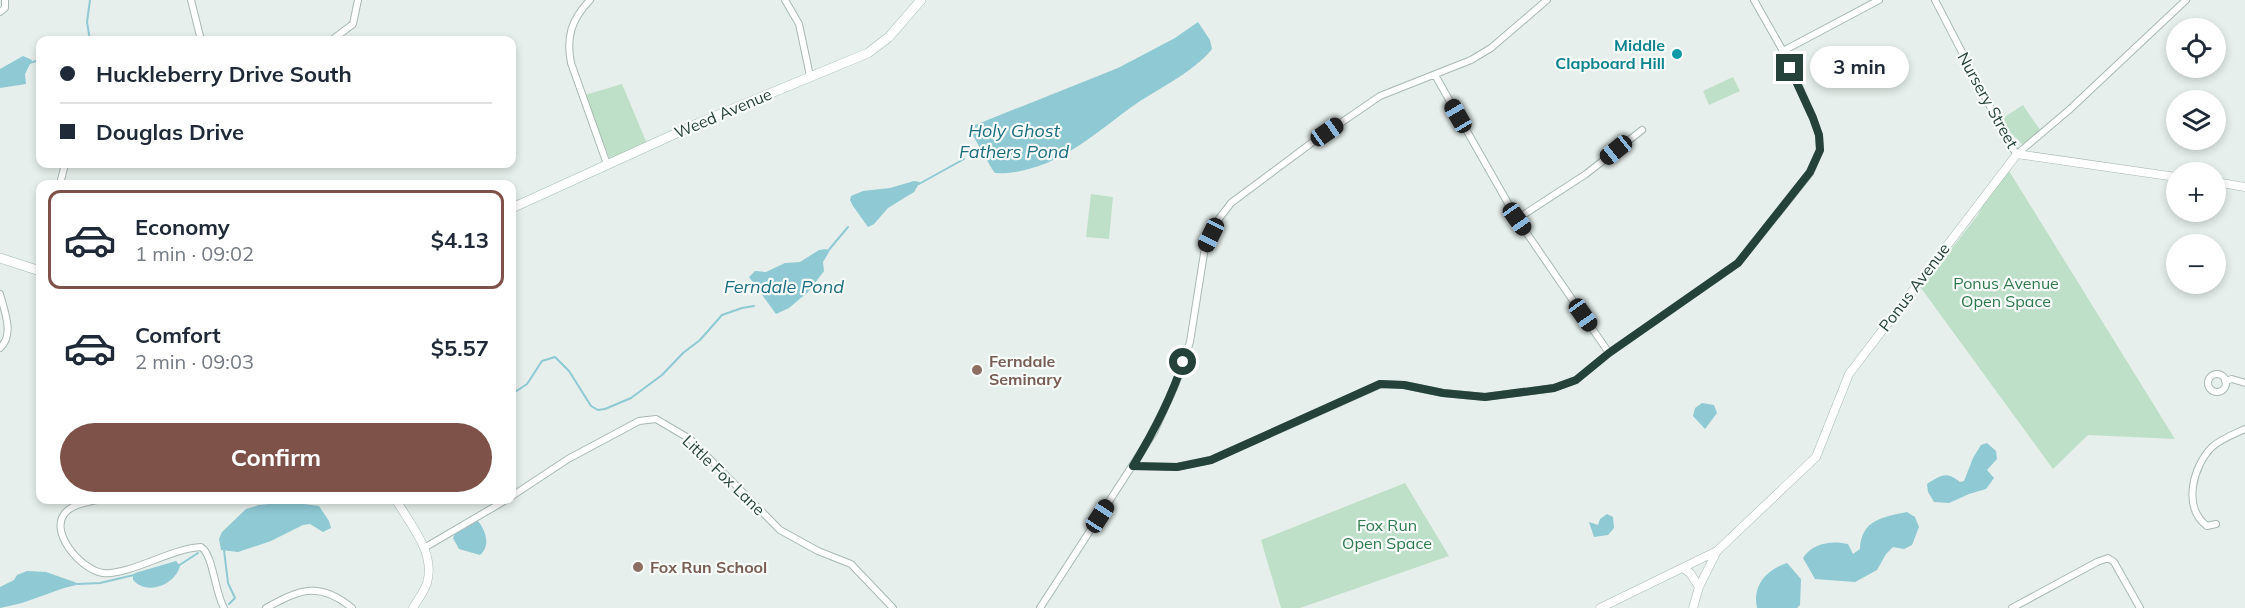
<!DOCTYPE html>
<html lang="en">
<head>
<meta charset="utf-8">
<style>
  :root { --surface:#fff; --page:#f6f6f7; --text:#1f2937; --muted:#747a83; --line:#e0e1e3; --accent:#7f5249 }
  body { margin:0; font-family:Mulish,sans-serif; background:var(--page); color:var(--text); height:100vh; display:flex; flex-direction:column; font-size:22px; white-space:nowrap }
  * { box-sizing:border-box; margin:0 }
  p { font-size:20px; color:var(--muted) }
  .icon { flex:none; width:33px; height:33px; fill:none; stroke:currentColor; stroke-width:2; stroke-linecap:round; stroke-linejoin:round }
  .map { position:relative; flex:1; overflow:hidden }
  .sheet { position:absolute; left:36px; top:180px; width:480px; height:324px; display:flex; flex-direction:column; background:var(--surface); border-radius:12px; box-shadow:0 3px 9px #0003 }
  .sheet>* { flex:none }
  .banner { position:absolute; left:36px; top:36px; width:480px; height:132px; border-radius:12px; box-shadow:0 3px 9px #0003; display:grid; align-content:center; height:132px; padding:0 24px; background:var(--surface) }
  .buttons { position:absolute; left:2166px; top:18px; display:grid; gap:12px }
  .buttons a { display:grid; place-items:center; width:60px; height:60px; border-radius:50%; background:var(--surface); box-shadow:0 3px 9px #0003; font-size:30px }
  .end { position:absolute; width:27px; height:27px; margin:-14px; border:8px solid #24423a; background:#fff; box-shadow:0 0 0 3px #fff }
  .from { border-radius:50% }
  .bubble { position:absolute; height:42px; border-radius:21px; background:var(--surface); box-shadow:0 3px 9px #0003; font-size:20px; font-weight:700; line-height:42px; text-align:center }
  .car { position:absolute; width:18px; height:36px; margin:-18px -9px; border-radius:8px; box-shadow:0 0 4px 2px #0007; background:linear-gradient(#222 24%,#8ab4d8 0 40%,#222 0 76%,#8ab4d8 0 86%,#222 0) }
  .banner b { display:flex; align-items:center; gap:21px; height:57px; font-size:22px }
  .banner b+b { border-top:2px solid var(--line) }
  .banner i { width:15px; height:15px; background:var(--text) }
  ul { padding:10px 0 0; list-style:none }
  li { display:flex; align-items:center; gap:18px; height:99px; margin:0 12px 9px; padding:0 12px; border:3px solid transparent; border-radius:12px }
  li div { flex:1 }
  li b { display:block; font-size:22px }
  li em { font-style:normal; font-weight:700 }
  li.selected { border-color:var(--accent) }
  li>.icon { width:54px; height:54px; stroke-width:1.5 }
  .primary-button { display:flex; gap:12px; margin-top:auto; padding:12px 24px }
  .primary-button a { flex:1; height:69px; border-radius:36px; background:var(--accent); color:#fff; font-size:24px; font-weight:700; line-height:69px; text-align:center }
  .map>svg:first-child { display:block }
  .green { fill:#bfe0c8 }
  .water { fill:#8ec9d4 }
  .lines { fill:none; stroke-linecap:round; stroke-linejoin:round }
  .stream { stroke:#8ec9d4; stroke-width:2 }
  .minor-casing { stroke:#a8b8b2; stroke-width:8 }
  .tertiary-casing { stroke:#a8b8b2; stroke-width:9 }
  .secondary-casing { stroke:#a4bbb3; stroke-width:10 }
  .minor { stroke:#fff; stroke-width:6 }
  .tertiary { stroke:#fff; stroke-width:8 }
  .secondary { stroke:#fff; stroke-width:9 }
  .route { stroke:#24423a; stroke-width:8 }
  .culture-dot { fill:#0f9aa8; stroke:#f7fbf9; stroke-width:2 }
  .education-dot { fill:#8d6e63; stroke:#f7fbf9; stroke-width:2 }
  .labels { text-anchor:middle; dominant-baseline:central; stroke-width:4.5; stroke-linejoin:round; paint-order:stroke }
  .culture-label { font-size:16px; font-weight:bold; fill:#0d838f; stroke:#f7fbf9; text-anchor:end }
  .street-label { font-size:16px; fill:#24423a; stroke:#f7fbf9 }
  .park-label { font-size:16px; fill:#2d7a4b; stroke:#f7fbf9 }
  .education-label { font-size:16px; font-weight:bold; fill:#785e54; stroke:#f7fbf9; text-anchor:start }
  .water-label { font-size:18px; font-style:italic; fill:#1c6f80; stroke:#f7fbf9 }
</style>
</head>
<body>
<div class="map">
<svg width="2245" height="608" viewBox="0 0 2245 608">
  <rect width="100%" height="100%" fill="#e6efeb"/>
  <path class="green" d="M1733,77L1740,91L1709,105L1703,91Z
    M622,84L648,146L611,162L585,95Z
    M2023,105L2040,130L2023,145L2010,132L2003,118Z
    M2006,166L2175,439L2088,435L2053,469L1921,288L1977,216Z
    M1091,194L1113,197L1109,239L1086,237Z
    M1405,483L1449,556L1300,608H1281L1261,540Z"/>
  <path class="water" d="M1198,22L1210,40L1212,49C1193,73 1155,90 1130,108C1104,127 1079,149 1049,162C1035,168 1011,175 995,173L992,169L971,132L975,125L1118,68L1175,38Z
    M23,56L32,60L25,74L26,84L0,88V69Z
    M914,181L920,182L914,192L888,208L874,224L868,227L853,206L850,200L851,196L863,191L890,188Z
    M826,249L829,252L823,262L824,271L808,292L789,308L776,314L749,277L755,271L766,272L785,263L800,262L819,250Z
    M1702,403L1714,405L1717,413L1705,429L1693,416L1695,408Z
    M1987,443L1996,451L1997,459L1987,470L1994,478L1986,489L1969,494L1949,503L1934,502L1928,492L1927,484C1941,475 1946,471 1960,482L1964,481L1973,458L1981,445Z
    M289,502L319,506L329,521L331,528L323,532L310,524L303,525L271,541L238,552L221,550L219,539L222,532L246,509L259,505Z
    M1907,512L1915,517L1919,527L1912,545L1904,549L1893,547L1886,554L1877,570L1855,582L1815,579L1803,558C1812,543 1832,540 1848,544L1853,554L1860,549C1861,520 1883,517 1907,512Z
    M1607,514L1613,517L1614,528L1608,535L1594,537L1589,522L1598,525L1600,519Z
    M477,520C486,530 491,546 480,555L459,549L453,538L455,534Z
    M176,561L180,566C175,585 147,596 133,580V576L135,573Z
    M1787,563L1801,579L1800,605L1797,608H1757C1752,586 1766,570 1787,563Z
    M27,571L46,572L80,584L64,588L22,603L0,608V587L14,580L17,575Z"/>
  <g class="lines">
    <path class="stream" d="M90,0L87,22L90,40
      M29,63L40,60
      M919,184L964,159
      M827,252L848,227
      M512,394L527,384L542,361L555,357L569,371L591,406L598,410L605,409L631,398L662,375L683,353L700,340L722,315L742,308L754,306
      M225,549L224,550L228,583L235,598L229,604
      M178,566L198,553
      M78,584L100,583L134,575"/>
    <defs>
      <path id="minor" d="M191,0L201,40
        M590,0C571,20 566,37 571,63L607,164
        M785,0L799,24L810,76
        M1935,0L2010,145L2017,154L2069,110L2186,0
        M0,12L5,8V0
        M332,40L353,24L358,0
        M1783,51L1879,0
        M1435,75L1517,219L1609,353
        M60,184L65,164
        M1517,219L1586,174L1642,130
        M0,294C4,310 15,335 0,348
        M2208 383a9 9 0 1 1 18 0a9 9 0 1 1-18 0Z
        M2225,381L2232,379L2245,383
        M1133,466L1177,467L1211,460L1381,384L1404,385L1443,393L1485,397L1554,388L1576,380L1609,353L1738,263L1810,173L1820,150L1819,135L1813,118L1783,51L1754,0
        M512,496L568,459L639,421L656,419L690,439L780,530L818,551L851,564L893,608
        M97,500C88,502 74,504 67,511C46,530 81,570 103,573C128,576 172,548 201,547C213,554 215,593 224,608
        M2216,524L2207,526C2182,507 2193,466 2212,447C2221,439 2234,434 2245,429
        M424,548L506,500
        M266,608C300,589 320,581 352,608
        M1040,608L1154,432L1176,383L1190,342L1205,247L1218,220L1231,203L1310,144L1380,96L1471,60L1491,48L1547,0
        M2012,608L2097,562L2108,558L2114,562L2140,608"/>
      <path id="tertiary" d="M2216,182L2245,187
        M396,500C410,524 436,553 427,583C424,592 418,599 413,608
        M1683,568L1690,573L1699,587
        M1600,608L1717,551
        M1693,608L1699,587L1717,551L1816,457L1849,374L2017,154L2176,177"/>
      <path id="secondary" d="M512,208L699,123L868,53L889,37L921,0
        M0,258L40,271"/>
    </defs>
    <use href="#minor" class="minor-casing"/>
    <use href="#tertiary" class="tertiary-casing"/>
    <use href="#secondary" class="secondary-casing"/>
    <use href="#minor" class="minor"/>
    <use href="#tertiary" class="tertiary"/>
    <use href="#secondary" class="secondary"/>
  </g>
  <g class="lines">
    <path class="route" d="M1183,362C1171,399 1153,433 1133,466L1177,467L1211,460L1380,384L1404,385L1443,393L1485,397L1554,388L1576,380L1609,353L1738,263L1810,172L1820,150L1819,135L1813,118L1790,68"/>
  </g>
  <circle class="culture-dot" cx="1677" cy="54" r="6"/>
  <g class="education-dot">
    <circle cx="977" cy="370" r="6"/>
    <circle cx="638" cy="567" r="6"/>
  </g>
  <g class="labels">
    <g class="culture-label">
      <text x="1665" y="45">Middle<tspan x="1665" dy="18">Clapboard Hill</tspan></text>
    </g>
    <g class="street-label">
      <text transform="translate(1988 100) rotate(61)">Nursery Street</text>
      <text transform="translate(723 113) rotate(-23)">Weed Avenue</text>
      <text transform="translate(1914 287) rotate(-53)">Ponus Avenue</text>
      <text transform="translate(724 475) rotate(44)">Little Fox Lane</text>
    </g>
    <g class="park-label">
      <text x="2006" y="283">Ponus Avenue<tspan x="2006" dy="18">Open Space</tspan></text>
      <text x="1387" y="525">Fox Run<tspan x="1387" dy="18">Open Space</tspan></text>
    </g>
    <g class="education-label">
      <text x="989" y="361">Ferndale<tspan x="989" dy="18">Seminary</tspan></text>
      <text x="650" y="567">Fox Run School</text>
    </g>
    <g class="water-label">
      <text x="1014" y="130">Holy Ghost<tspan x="1014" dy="21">Fathers Pond</tspan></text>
      <text x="784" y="286">Ferndale Pond</text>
    </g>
  </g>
</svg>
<div class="buttons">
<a><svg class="icon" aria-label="locate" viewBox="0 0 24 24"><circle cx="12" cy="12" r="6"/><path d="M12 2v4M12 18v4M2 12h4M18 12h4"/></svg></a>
<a><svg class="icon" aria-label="layers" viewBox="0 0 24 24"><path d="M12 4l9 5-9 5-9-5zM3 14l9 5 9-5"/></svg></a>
<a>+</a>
<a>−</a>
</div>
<i class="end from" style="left:1183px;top:362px"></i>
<i class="end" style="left:1790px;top:68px"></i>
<div class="bubble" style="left:1810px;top:46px;width:99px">3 min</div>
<i class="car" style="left:1458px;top:116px;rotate:330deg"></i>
<i class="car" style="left:1327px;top:132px;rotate:55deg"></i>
<i class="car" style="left:1616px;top:150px;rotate:231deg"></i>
<i class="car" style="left:1517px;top:219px;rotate:145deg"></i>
<i class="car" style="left:1211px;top:235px;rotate:206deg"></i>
<i class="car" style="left:1583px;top:315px;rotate:145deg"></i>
<i class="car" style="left:1100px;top:516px;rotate:33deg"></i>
<div class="banner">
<b><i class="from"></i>Huckleberry Drive South</b>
<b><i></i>Douglas Drive</b>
</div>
<section class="sheet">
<ul>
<li class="selected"><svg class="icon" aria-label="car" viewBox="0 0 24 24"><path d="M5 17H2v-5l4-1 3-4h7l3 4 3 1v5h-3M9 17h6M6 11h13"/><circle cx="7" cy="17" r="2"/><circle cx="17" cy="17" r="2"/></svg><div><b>Economy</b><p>1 min · 09:02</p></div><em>$4.13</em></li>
<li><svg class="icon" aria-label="car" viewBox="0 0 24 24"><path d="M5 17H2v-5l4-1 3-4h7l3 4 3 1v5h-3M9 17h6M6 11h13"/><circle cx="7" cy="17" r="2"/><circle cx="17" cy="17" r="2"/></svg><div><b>Comfort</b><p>2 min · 09:03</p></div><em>$5.57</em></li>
</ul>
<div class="primary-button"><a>Confirm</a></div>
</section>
</div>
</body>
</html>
